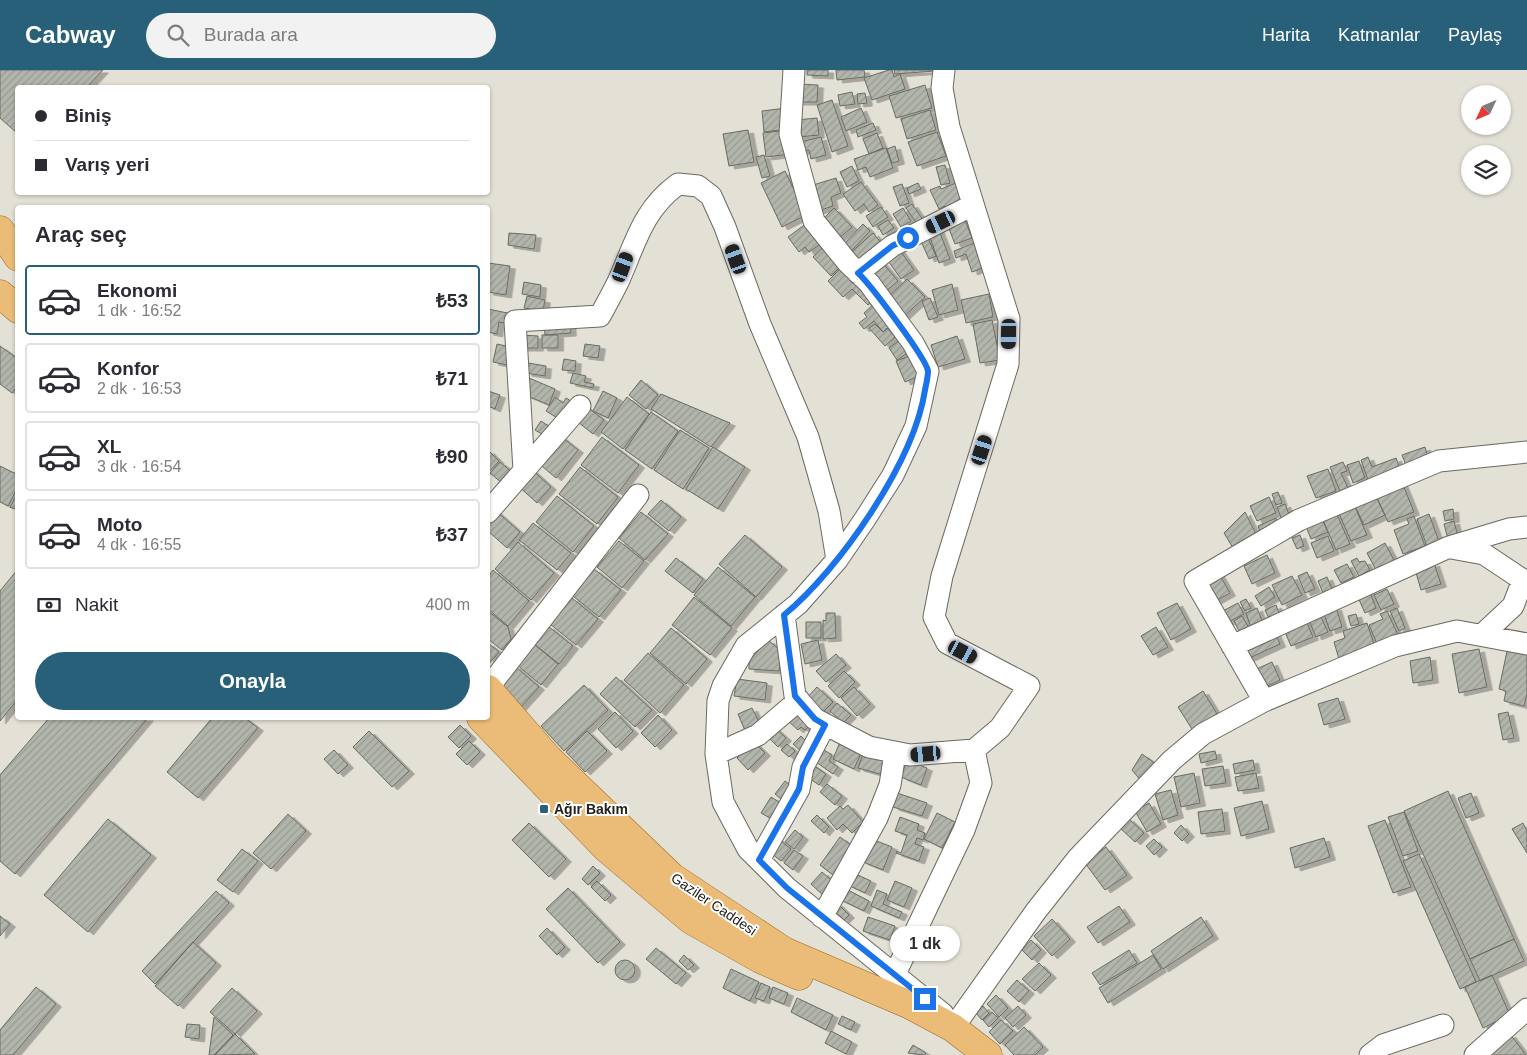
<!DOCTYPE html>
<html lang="tr">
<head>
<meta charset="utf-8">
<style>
  :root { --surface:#fff; --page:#f2f2f3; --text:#2b2b33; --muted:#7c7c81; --line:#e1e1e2; --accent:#28607a }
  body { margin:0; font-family:Arial,sans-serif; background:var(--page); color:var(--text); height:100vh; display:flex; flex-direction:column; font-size:19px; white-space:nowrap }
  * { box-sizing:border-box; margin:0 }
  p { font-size:16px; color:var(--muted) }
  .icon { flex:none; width:28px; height:28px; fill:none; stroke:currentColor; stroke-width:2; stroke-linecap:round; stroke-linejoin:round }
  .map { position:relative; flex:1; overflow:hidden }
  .details { position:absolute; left:15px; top:135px; width:475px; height:515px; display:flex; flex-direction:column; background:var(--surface); border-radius:5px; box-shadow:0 1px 4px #0004 }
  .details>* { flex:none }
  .hud { position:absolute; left:15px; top:15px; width:475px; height:110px; border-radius:5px; box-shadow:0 1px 4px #0004; display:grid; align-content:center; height:110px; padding:0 20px; background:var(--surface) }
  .needle { width:32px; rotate:226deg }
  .fabs { position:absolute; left:1461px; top:15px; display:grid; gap:10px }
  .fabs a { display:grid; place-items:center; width:50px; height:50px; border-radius:50%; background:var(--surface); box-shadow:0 1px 4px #0004; font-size:25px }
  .end { position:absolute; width:22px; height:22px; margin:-11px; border:6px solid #1a73e8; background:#fff; box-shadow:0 0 0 2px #fff }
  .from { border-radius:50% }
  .bubble { position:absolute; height:35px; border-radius:18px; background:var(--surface); box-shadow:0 1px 4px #0004; font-size:16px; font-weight:700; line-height:35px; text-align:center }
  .car { position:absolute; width:15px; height:30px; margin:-15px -8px; border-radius:6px; box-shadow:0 0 4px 1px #0007; background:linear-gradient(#222 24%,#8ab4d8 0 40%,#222 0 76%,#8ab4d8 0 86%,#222 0) }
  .hud b { display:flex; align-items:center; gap:18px; height:48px; font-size:19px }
  .hud b+b { border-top:1px solid var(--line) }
  .hud i { width:12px; height:12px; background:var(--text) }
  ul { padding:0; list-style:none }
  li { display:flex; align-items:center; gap:15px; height:70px; margin:0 10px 8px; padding:0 10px; border:2px solid var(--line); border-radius:5px }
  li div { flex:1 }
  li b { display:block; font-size:19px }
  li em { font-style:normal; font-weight:700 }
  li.current { border-color:var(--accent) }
  li>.icon { width:45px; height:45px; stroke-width:1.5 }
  h2 { padding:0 20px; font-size:22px; line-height:60px }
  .pay { display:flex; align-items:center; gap:12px; height:55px; padding:0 20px; font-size:19px }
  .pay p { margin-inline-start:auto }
  .button { display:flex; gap:10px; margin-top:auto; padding:10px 20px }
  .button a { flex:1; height:58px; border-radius:30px; background:var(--accent); color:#fff; font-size:20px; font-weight:700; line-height:58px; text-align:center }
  header { display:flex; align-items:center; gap:30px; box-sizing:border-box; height:70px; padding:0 25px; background:var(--accent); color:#fff }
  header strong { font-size:24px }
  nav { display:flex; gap:28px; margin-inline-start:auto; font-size:18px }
  .search { width:350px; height:45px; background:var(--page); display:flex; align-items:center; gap:12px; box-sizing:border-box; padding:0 18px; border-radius:28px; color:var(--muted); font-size:19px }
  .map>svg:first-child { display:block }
  .building { fill:url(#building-hatch); stroke:#686c62; filter:url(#shadow) }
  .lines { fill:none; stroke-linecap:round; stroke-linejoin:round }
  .minor-casing { stroke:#6b695f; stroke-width:23 }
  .major-casing { stroke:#9c691d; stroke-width:29 }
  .minor { stroke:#fff; stroke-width:21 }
  .major { stroke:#ebbc77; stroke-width:28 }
  .route { stroke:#1a73e8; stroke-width:6 }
  .poi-dot { fill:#28607a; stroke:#fff; stroke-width:2 }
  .labels { text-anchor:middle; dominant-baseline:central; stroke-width:4; stroke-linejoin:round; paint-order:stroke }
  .poi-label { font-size:14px; font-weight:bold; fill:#22211d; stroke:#fff; text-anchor:start }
  .street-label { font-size:14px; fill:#22211d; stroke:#fff }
</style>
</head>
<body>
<header>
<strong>Cabway</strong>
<div class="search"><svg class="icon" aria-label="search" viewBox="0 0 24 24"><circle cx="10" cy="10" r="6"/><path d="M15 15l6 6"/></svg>Burada ara</div>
<nav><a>Harita</a><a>Katmanlar</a><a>Paylaş</a></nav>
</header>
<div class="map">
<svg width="1527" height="985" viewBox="0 0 1527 985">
  <defs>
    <pattern id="building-hatch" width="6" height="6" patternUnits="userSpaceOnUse" patternTransform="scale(1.25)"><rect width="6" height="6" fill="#b1b5ab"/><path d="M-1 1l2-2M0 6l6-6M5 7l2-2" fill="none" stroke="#989b93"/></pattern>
    <filter id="shadow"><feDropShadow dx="5.5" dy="3" stdDeviation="0" flood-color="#0004"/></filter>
  </defs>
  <rect width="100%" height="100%" fill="#e3e0d5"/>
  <path class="building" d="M0,0H103L86,18H18V64L0,48Z
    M807,0H828V6L807,5Z
    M836,0H864L865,7L837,10Z
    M889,0H892L894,7L900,4L905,19L872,30L864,8Z
    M894,0H935V1L895,4Z
    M798,14L818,15L817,32H798Z
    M925,15L932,38L896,48L889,26Z
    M852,22L855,34L840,36L838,25Z
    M865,23L867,33L858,34L857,24Z
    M832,30L848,76L832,82L817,35Z
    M786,38L788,59L764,62L762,41Z
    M861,38L867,52L846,61L841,47Z
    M930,40L936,60L907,69L901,49Z
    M817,48L819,65L798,67L796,50Z
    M873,53L876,60L858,67L856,60Z
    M748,60L754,92L729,96L723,64Z
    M787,60L790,84L766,87L763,63Z
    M937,62L946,86L917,96L908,72Z
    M877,63L883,78L869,84L863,69Z
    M821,67L826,85L811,89L809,80L799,82L796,73Z
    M895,76L899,91L892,93L887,79Z
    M886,78L893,98L870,107L866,97L858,100L854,89Z
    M764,85L770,106L762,108L756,87Z
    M945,95L950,113L941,115L936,97Z
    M852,96L859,111L847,117L840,102Z
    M785,101L806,145L782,157L761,113Z
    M836,108L841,123L831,127L833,136L818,141L810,116Z
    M861,112L878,135L869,142L864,134L855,141L843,124Z
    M918,113L921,119L909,124L907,118Z
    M956,113L966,136L948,144L945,136L939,139L930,120L940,116L941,119Z
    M902,114L909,133L900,136L893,117Z
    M912,134L926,154L920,158L906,138Z
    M881,137L888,147L873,157L866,146Z
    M834,138L852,157L838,169L821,151Z
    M903,138L911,151L901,157L893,144Z
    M963,145L972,168L955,174L946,151Z
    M888,150L894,158L883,165L878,156Z
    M807,153L822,173L809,182L805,177L799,182L788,167Z
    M863,154L870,161L850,182L843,175Z
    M937,155L950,189L939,193L927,159Z
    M509,163L536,165L534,179L508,175Z
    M873,163L884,176L861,197L849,184Z
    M927,166L936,186L929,189L920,169Z
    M974,173L983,198L972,202L966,184L956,188L954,181Z
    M827,174L842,195L831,206L813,187Z
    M899,179L914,200L901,209L886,188Z
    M880,190L898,211L885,222L867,201Z
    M488,193L510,196L506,225L488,222Z
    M845,194L876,228L868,235L852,219L843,227L828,211Z
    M907,209L925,227L902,248L885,230Z
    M524,212L541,215L540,227L522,224Z
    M952,214L958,240L939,245L932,220Z
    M989,224L993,247L966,253L961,230Z
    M527,226L545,230L543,241L524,238Z
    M930,228L938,247L929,250L922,231Z
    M876,232L894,253L883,262L874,251L864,259L859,253L867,247L864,243Z
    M488,239L512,244L510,254L499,252L497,264L488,262Z
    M992,250L1000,290L980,293L973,254Z
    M570,251L571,263L545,265L544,253Z
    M875,254L883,262L887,258L895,267L885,276L869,258Z
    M522,265L538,266V278H522Z
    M542,265H558V278H542Z
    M957,266L965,289L938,297L931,275Z
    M901,269L909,282L897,290L889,278Z
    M497,274L515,278L512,296L493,292Z
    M585,274L600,276L598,288L583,286Z
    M0,276L18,289V315L12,323L0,314Z
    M912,285L921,305L905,312L896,291Z
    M564,289L576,291L575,301L562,300Z
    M528,293L546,296L545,306L526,303Z
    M573,303L586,306L584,312L594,314L593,318L570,313Z
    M529,308L555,319L549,335L523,324Z
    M641,310L658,325L646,339L629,325Z
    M488,321L500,325L495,339L488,336Z
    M603,321L617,328L608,348L593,341Z
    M661,324L730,353L711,377L651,339Z
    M555,327L563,333L566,328L571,331L559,349L546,341Z
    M627,327L649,344L623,379L601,362Z
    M583,334L604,350L593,364L573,348Z
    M651,342L678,361L652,399L625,380Z
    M541,351L553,359L547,367L535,360Z
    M680,360L709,378L683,419L654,400Z
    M558,364L578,380L556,408L536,391Z
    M602,367L639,395L618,423L581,395Z
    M713,377L745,397L718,439L686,419Z
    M1425,377L1428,387L1406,395L1402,385Z
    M488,380L499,391L488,403Z
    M1368,387L1372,397L1396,388L1401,401L1369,413L1361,390Z
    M1359,391L1365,408L1353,413L1347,395Z
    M500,392L513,403L503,414L490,403Z
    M1343,392L1347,401L1341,403L1350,422L1342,426L1330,397Z
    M0,396L18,405V417L8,436L0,432Z
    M580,397L618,427L597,454L559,424Z
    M530,398L551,417L537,433L516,414Z
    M1328,399L1336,421L1316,428L1307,406Z
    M1401,410L1414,442L1388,452L1374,422Z
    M1278,422L1282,433L1276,435L1272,424Z
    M1374,422L1385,445L1364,455L1353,432Z
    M18,423V440L10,437Z
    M557,426L594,456L573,482L536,452Z
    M1269,427L1276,443L1257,451L1250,436Z
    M661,430L681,447L669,461L648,444Z
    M1353,432L1367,465L1351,471L1337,439Z
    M1285,434L1291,450L1283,453L1277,437Z
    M1453,439L1454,449L1445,451L1443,441Z
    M495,440L520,462L507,478L488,461V449Z
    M1335,440L1350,474L1336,480L1321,446Z
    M641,442L668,464L645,490L619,468Z
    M1245,442L1256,464L1233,478L1224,463Z
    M1429,444L1440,474L1428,479L1417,449Z
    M1414,446L1425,476L1403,484L1394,460L1409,454L1407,449Z
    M1321,447L1328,462L1311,469L1305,454Z
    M1276,448L1280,456L1261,464L1258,456Z
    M1454,451L1458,467L1448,469L1444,454Z
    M533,453L571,483L557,500L519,470Z
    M745,465L782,497L756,527L719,494Z
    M1300,465L1304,476L1297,479L1292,468Z
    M1328,466L1334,481L1317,488L1311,473Z
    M619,471L644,491L622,518L597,497Z
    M518,472L554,503L531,530L495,499Z
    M1385,473L1395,492L1377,502L1367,483Z
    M1267,485L1275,503L1252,514L1244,496Z
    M676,488L703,509L693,523L665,501Z
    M1357,488L1359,492L1365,491L1370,500L1359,506L1351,491Z
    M1434,493L1441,514L1421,520L1415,499Z
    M1347,494L1354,507L1341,513L1334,500Z
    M718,497L755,527L731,556L694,525Z
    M18,499V629L0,651V521Z
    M594,499L621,520L599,547L573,526Z
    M493,500L529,531L508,556L488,539V507Z
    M1218,502L1230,523L1212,533L1200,512Z
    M1307,502L1315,519L1305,523L1298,506Z
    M1292,506L1302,525L1282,535L1272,515Z
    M1327,507L1334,524L1325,528L1318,511Z
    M1269,517L1275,527L1261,536L1255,526Z
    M1387,519L1394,534L1381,540L1374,525Z
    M1369,520L1376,538L1365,543L1357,525Z
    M694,527L732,558L710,585L672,555Z
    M572,528L598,549L576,575L550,554Z
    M1246,529L1251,538L1245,541L1240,532Z
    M1177,533L1191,559L1171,570L1157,543Z
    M1238,533L1244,544L1224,554L1219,543Z
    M1276,535L1280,546L1270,551L1265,540Z
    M1336,537L1342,557L1330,561L1323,541Z
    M1257,538L1263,553L1251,558L1246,543Z
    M1397,538L1405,558L1399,561L1390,541Z
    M488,541L508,557L511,569L502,580L488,569Z
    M1387,541L1398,565L1377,574L1369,555L1383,549L1380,544Z
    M826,543H835L836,568L823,569V550L826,551Z
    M1319,543L1328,562L1316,567L1308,548Z
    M1356,544L1359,554L1351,556L1348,546Z
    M1242,546L1249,558L1240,563L1234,551Z
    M1304,546L1313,567L1291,576L1282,555Z
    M806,552H821V568H806Z
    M1367,553L1375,577L1339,589L1334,572L1345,568L1343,561Z
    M548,556L573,576L559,594L534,574Z
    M1156,557L1168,577L1153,585L1141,566Z
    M671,558L707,589L686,614L650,583Z
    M1275,562L1280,574L1245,590L1240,578Z
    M768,570L782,582L779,601L749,599V591Z
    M818,570L822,590L805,594L801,574Z
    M488,573L499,582L488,595Z
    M534,574L558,594L541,615L517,595Z
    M1479,579L1487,617L1459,623L1452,584Z
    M1507,581L1527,585V624L1524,636L1504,631L1506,621L1499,619Z
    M648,583L684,615L660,643L624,610Z
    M836,584L846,595L826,612L816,601Z
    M1430,587L1433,610L1413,613L1410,591Z
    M1272,592L1280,610L1259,620L1250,602Z
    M515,596L539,617L520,638L496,617Z
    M844,601L855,612L839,628L828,616Z
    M616,607L652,640L635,657L600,624Z
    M737,609L767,613L765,630L734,626Z
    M584,615L608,640L564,681L541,656Z
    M817,617L833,632L819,646L804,631Z
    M854,617L870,634L857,646L841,628Z
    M1203,621L1217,644L1192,659L1178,637Z
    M1338,628L1345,649L1324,655L1318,634Z
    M837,633L851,645L843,653L830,641Z
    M797,636L813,652L805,660L801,657L798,660L785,648Z
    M752,638L761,656L746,663L738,644Z
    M615,642L633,661L616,678L598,659Z
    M1508,642L1514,668L1503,670L1498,644Z
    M658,645L672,660L655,677L641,663Z
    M49,648H148L15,804L0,791V705Z
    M212,648H245L258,658L198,728L167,702Z
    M460,655L471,666L459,678L448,667Z
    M774,657L786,668L778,677L766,665Z
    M369,661L409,701L392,717L353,677Z
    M587,661L607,681L585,702L566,682Z
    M811,663L803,683L793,674L801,666L805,670Z
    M469,671L480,682L467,695L456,684Z
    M754,672L765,683L748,700L737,688Z
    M840,672L862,681L854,699L833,689Z
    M787,674L795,681L789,687L781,680Z
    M334,680L348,695L338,704L324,689Z
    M824,680L832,685L829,691L838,697L833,704L816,692Z
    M864,681L888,688L883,705L858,698Z
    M1215,681L1217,689L1201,693L1199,684Z
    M1142,684L1157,695L1142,712L1132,700Z
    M907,690L927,698L921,715L901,707Z
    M1253,690L1255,700L1235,704L1233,694Z
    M810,693L826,704L819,715L803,704Z
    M1223,696L1226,713L1205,716L1202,699Z
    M1194,703L1200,733L1181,737L1174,707Z
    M1256,703L1259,718L1238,721L1235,707Z
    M785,711L797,720L787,734L775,724Z
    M827,714L842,726L835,735L820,722Z
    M1171,720L1178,745L1163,750L1155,724Z
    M1448,721L1514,869L1470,889L1404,741Z
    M897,723L927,733L922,746L893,737Z
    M1471,723L1479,743L1466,748L1458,728Z
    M771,727L787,737L777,752L761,743Z
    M1262,731L1269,759L1241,766L1234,738Z
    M1149,733L1161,754L1147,762L1135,741Z
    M848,735L863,752L852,763L843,754L837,760L827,748L840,736L843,739Z
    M1222,739L1225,761L1201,764L1198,742Z
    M1404,742L1418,781L1403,786L1388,747Z
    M937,743L955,752L942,778L924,769Z
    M288,744L306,761L271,799L253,783Z
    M817,745L829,757L824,763L811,751Z
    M900,747L919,754L917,760L925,763L923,770L917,768L915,774L924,777L919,791L896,783L897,781L901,783L907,765L895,761Z
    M1128,748L1144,763L1135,772L1119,757Z
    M108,749L151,785L88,862L44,825Z
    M1385,750L1411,817L1393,823L1368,756Z
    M529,753L566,789L549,807L512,770Z
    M1523,753L1527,761V783L1512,759Z
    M1181,755L1189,764L1182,771L1174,763Z
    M795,760L803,767L794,779L785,772Z
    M776,767L791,779L781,791L766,779Z
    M840,767L859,781L838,809L820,795Z
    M869,768L892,777L883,800L861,791Z
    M1324,768L1330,787L1295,798L1290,778Z
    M1154,769L1162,777L1154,785L1146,776Z
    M1106,777L1127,805L1105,820L1085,793Z
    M242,779L258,791L233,822L217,810Z
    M794,780L803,786L793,800L784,793Z
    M1419,784L1476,912L1460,919L1403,791Z
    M593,796L600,803L588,815L582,809Z
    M822,802L837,815L826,828L811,814Z
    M851,802L871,811L865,823L846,814Z
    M597,811L611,825L605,831L591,817Z
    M895,811L912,818L904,837L887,830Z
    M842,817L869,831L864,841L837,828Z
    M568,818L620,872L598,893L546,839Z
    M877,820L887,824L883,834L902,842L899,848L871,836Z
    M216,821L229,833L155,914L142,901Z
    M837,833L849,845L844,850L831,838Z
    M1119,836L1130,852L1098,873L1087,857Z
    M0,846L10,854L0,866Z
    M868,847L895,856L890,870L863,861Z
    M1201,847L1213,866L1163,899L1151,881Z
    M1052,849L1070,869L1052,886L1034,866Z
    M547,858L565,877L557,885L539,866Z
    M1514,869L1524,891L1480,911L1470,889Z
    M1031,870L1041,880L1032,890L1022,880Z
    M193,872L216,893L178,936L155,916Z
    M656,878L686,903L676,914L646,889Z
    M1129,880L1137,893L1100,915L1092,903Z
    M684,885L694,895L688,900L679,891Z
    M1153,885L1161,899L1108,933L1099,918Z
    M615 900a10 10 0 1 1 20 0a10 10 0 1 1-20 0Z
    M1039,893L1051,905L1035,921L1022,909Z
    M731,899L759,912L750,931L723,918Z
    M1492,905L1510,945L1483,958L1465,917Z
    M1017,910L1029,921L1019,932L1007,921Z
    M761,913L770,917L764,931L755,928Z
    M36,917L56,934L13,985H0V960Z
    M773,917L788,923L784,934L769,928Z
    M232,918L257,941L235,964L210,942Z
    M996,925L1008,938L999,947L987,934Z
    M797,928L833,945L826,960L791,942Z
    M983,936L989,943L982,950L976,943Z
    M1018,936L1026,945L1013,957L1005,948Z
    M992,942L998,948L989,957L983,950Z
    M842,946L855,952L851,960L838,954Z
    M214,947L233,965L214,985H209Z
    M1001,950L1013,961L1000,974L989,962Z
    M187,954L200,955L199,969L185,967Z
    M1024,957L1043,977L1035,985H1014L1005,975Z
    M831,961L852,972L846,984L825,973Z
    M235,964L255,984L215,985Z
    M1510,964L1526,985H1484Z
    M913,975L926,983L924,985L908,983Z"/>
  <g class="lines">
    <defs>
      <path id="minor" d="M794,0L790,64L814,151L848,193L869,213L913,273L928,301L916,356L893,405L865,449L837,490L798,534L746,576L723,616L718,631L716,684L723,732L748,779L787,818L943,944
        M858,203L892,176L973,135
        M524,400L515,251L600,246C606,235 612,224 618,212C635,175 642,140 678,114L698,116L711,126L725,157L760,254L808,367L829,441L837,490
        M488,442L580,336
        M1451,478L1484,484L1523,510L1513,536L1482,565
        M784,545L795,626L815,649L869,677L910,685L974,680L1000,658L1029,616L947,573L934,547L942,506L1008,294L1009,249L949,57L942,18L944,0
        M1232,576L1449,477L1509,459L1527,457
        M488,618L638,425
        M1264,631L1195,511L1299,450L1439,391L1527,382
        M716,684L758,665L799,630
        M759,790L799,719L803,697L825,655
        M822,847L877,748L890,715L895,683
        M895,904L964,760L981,713L974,680
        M953,958L1036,841L1078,788L1172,690L1203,664L1264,631L1395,576L1457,561L1527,574
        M1370,985L1383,975L1443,955
        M1475,985L1527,939"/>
      <path id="major" d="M0,160L18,187
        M0,224L18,239
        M488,619L549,689L672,807L784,881L910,935L953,958L988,985
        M481,648L606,778L691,850L760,889L799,906"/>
    </defs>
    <use href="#minor" class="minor-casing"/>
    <use href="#major" class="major-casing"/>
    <use href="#minor" class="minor"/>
    <use href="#major" class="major"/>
  </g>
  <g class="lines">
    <path class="route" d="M908,168L892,176L858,203C870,214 926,288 928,301C928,307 926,315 925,320C914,392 839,500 784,545L795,626L815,649L825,655L803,697L799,719L759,790L787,818L925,929"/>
  </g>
  <rect class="poi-dot" x="539" y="734" width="10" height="10" rx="2.5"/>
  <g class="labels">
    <g class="poi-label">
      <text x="554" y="739">Ağır Bakım</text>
    </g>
    <g class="street-label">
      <text transform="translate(714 834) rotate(34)">Gaziler Caddesi</text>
    </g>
  </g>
</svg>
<div class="fabs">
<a><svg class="needle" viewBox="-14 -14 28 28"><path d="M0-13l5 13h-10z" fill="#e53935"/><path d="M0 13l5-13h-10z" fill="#7c7c81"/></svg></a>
<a><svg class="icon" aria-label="layers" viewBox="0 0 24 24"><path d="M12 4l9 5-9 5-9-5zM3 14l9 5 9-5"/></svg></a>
</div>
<i class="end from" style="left:908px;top:168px"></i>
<i class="end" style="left:925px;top:929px"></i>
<div class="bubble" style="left:890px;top:856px;width:70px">1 dk</div>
<i class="car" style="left:941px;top:152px;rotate:244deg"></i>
<i class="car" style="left:736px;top:189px;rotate:340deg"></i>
<i class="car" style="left:623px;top:197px;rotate:20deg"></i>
<i class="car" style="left:1009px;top:264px;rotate:181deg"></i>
<i class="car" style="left:982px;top:380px;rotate:18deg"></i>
<i class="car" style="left:963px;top:582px;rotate:118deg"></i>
<i class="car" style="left:926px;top:684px;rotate:265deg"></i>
<div class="hud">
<b><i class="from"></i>Biniş</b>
<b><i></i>Varış yeri</b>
</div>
<section class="details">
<h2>Araç seç</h2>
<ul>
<li class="current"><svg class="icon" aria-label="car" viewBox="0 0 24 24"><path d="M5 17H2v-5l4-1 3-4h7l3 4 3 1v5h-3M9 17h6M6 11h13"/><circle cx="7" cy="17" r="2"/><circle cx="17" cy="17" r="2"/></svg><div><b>Ekonomi</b><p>1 dk · 16:52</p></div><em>₺53</em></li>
<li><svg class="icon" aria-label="car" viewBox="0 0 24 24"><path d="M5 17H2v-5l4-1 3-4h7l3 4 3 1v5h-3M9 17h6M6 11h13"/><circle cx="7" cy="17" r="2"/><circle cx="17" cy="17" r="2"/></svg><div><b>Konfor</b><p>2 dk · 16:53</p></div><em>₺71</em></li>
<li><svg class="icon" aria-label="car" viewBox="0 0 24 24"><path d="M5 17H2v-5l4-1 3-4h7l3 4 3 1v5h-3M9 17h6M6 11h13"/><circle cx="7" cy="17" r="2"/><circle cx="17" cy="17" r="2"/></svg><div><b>XL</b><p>3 dk · 16:54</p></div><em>₺90</em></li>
<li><svg class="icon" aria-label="car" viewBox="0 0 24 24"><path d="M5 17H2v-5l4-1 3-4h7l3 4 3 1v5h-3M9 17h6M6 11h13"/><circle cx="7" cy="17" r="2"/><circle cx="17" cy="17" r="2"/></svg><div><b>Moto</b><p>4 dk · 16:55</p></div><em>₺37</em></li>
</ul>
<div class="pay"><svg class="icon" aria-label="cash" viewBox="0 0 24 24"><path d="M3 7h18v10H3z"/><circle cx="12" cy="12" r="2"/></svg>Nakit<p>400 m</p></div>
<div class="button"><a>Onayla</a></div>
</section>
</div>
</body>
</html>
